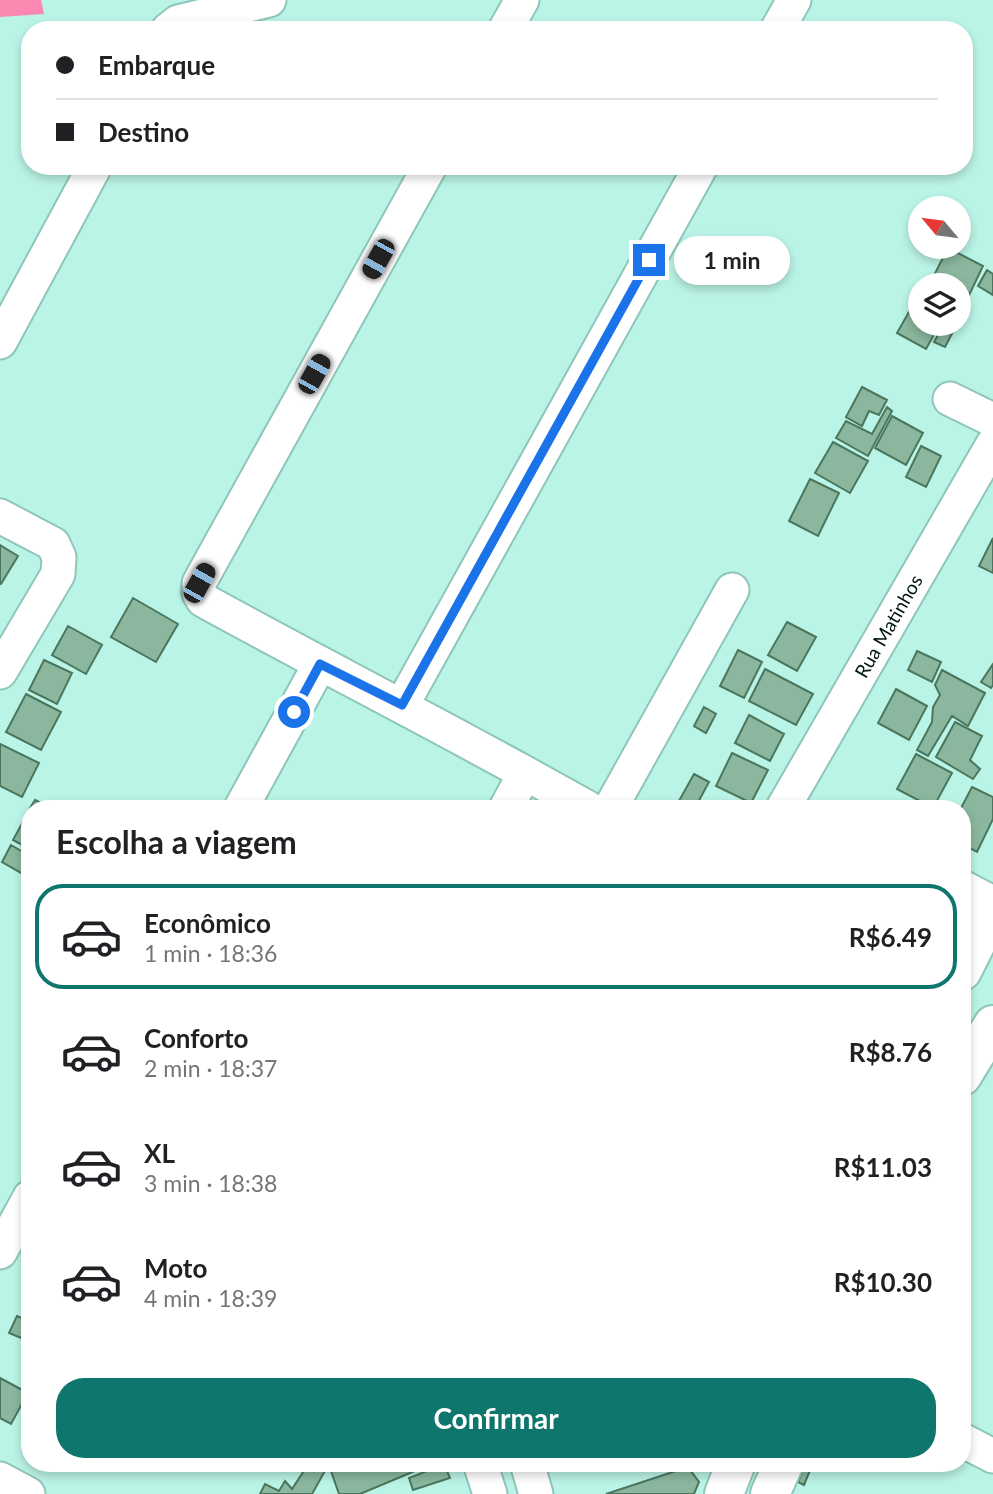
<!DOCTYPE html>
<html lang="pt">
<head>
<meta charset="utf-8">
<style>
  :root { --surface:#fff; --page:#f6f6f6; --text:#202124; --muted:#757577; --line:#e0e0e0; --accent:#0f766e }
  body { margin:0; font-family:Lato,sans-serif; background:var(--page); color:var(--text); height:100vh; display:flex; flex-direction:column; font-size:26px; white-space:nowrap }
  * { box-sizing:border-box; margin:0 }
  p { font-size:23px; color:var(--muted) }
  .icon { flex:none; width:38px; height:38px; fill:none; stroke:currentColor; stroke-width:2; stroke-linecap:round; stroke-linejoin:round }
  .map { position:relative; flex:1; overflow:hidden }
  .details { position:absolute; left:21px; top:800px; width:950px; height:672px; display:flex; flex-direction:column; background:var(--surface); border-radius:28px; box-shadow:0 4px 10px #0003 }
  .details>* { flex:none }
  .banner { position:absolute; left:21px; top:21px; width:952px; height:154px; border-radius:28px; box-shadow:0 4px 10px #0003; display:grid; align-content:center; height:154px; padding:0 35px; background:var(--surface) }
  .needle { width:46px; rotate:299deg }
  .fabs { position:absolute; left:908px; top:196px; display:grid; gap:14px }
  .fabs a { display:grid; place-items:center; width:63px; height:63px; border-radius:50%; background:var(--surface); box-shadow:0 4px 10px #0003; font-size:35px }
  .end { position:absolute; width:32px; height:32px; margin:-16px; border:9px solid #1a73e8; background:#fff; box-shadow:0 0 0 4px #fff }
  .from { border-radius:50% }
  .bubble { position:absolute; height:49px; border-radius:24px; background:var(--surface); box-shadow:0 4px 10px #0003; font-size:23px; font-weight:700; line-height:49px; text-align:center }
  .car { position:absolute; width:21px; height:42px; margin:-21px -10px; border-radius:9px; box-shadow:0 0 5px 2px #0007; background:linear-gradient(#222 24%,#8ab4d8 0 40%,#222 0 76%,#8ab4d8 0 86%,#222 0) }
  .banner b { display:flex; align-items:center; gap:24px; height:66px; font-size:26px }
  .banner b+b { border-top:2px solid var(--line) }
  .banner i { width:18px; height:18px; background:var(--text) }
  ul { padding:0; list-style:none }
  li { display:flex; align-items:center; gap:21px; height:105px; margin:0 14px 10px; padding:0 21px; border:4px solid transparent; border-radius:28px }
  li div { flex:1 }
  li b { display:block; font-size:26px }
  li em { font-style:normal; font-weight:700 }
  li.selected { border-color:var(--accent) }
  li>.icon { width:63px; height:63px; stroke-width:1.5 }
  h2 { padding:0 35px; font-size:32px; line-height:84px }
  .button { display:flex; gap:14px; margin-top:auto; padding:14px 35px }
  .button a { flex:1; height:80px; border-radius:28px; background:var(--accent); color:#fff; font-size:28px; font-weight:700; line-height:80px; text-align:center }
  .map>svg:first-child { display:block }
  .forest { fill:#fa88b0 }
  .building { fill:#8ab79d; stroke:#4b765e; stroke-width:2 }
  .lines { fill:none; stroke-linecap:round; stroke-linejoin:round }
  .minor-casing { stroke:#8ec6b9; stroke-width:37 }
  .major-casing { stroke:#8ec6b9; stroke-width:42 }
  .minor { stroke:#fff; stroke-width:33 }
  .major { stroke:#fff; stroke-width:38 }
  .route { stroke:#1a73e8; stroke-width:9 }
  .labels { text-anchor:middle; dominant-baseline:central; stroke-width:5; stroke-linejoin:round; paint-order:stroke }
  .street-label { font-size:19px; fill:#011611; stroke:#fff }
</style>
</head>
<body>
<div class="map">
<svg width="993" height="1494" viewBox="0 0 993 1494">
  <rect width="100%" height="100%" fill="#baf4e6"/>
  <path class="forest" d="M0,0H41L44,14L0,17Z"/>
  <path class="building" d="M948,248L983,266L961,312H959V285H929Z
    M987,270L993,274V295L978,286Z
    M918,296L920,298V324H940L926,349L897,333Z
    M944,324H957L945,347L934,342Z
    M862,387L887,400L879,415L869,411L862,426L846,417Z
    M887,407L892,411L868,456L836,438L846,421L872,434Z
    M892,416L923,433L906,465L875,448Z
    M833,442L868,461L850,493L815,473Z
    M921,446L941,456L926,487L906,477Z
    M810,479L839,493L818,536L789,521Z
    M993,538V573L979,566Z
    M0,545L18,556L1,584L0,583Z
    M133,598L178,624L156,662L111,637Z
    M787,622L816,637L797,671L768,655Z
    M68,626L102,645L86,674L52,655Z
    M738,650L762,662L744,698L720,686Z
    M917,651L941,662L932,682L908,670Z
    M44,660L72,673L57,704L29,690Z
    M993,664V685L991,688L981,682Z
    M765,669L813,694L796,725L749,701Z
    M942,670L985,693L968,726L952,716L928,756L917,750L932,722L933,707L940,695L935,685Z
    M896,689L927,706L909,740L878,723Z
    M26,694L61,712L41,750L6,732Z
    M704,707L716,714L706,733L694,726Z
    M749,715L784,734L770,761L735,743Z
    M955,722L982,736L970,760L980,769L973,779L936,757Z
    M0,744L39,763L22,797L0,786Z
    M732,753L768,770L751,803L716,786Z
    M916,754L952,773L933,808L897,789Z
    M694,774L709,782L695,808H675Z
    M972,787L993,797V819L977,852L962,844V808H961Z
    M35,800L51,808H30Z
    M30,809V849L13,840Z
    M11,845L30,856V878L2,862Z
    M17,1316L29,1321L21,1338L9,1333Z
    M0,1378L28,1393L11,1424L0,1418Z
    M309,1463H340L326,1469L312,1494H260L265,1484L279,1491L285,1481L292,1489Z
    M351,1463H434L360,1494H339L331,1471Z
    M806,1463H813L804,1485L798,1482Z
    M444,1464L450,1478L413,1490L409,1478Z
    M688,1467L699,1482L694,1494H606Z"/>
  <g class="lines">
    <defs>
      <path id="minor" d="M168,30L178,22L269,0
        M505,30L522,0
        M777,30L794,0
        M430,166L199,583V593L203,600C310,659 418,714 525,773L506,808
        M0,342L95,166
        M950,399L993,420
        M0,516L53,544L59,557L58,574L0,672
        M402,705L701,166
        M525,773L588,808
        M241,808L320,664
        M609,808L611,807L732,590
        M783,808L993,444
        M962,887L993,903
        M0,1252L30,1197
        M962,1440L993,1456
        M480,1463L490,1494
        M527,1463L536,1494
        M0,1479L28,1494"/>
      <path id="major" d="M962,971L993,909
        M962,1076L993,1025
        M724,1494L736,1463
        M770,1494L784,1463"/>
    </defs>
    <use href="#minor" class="minor-casing"/>
    <use href="#major" class="major-casing"/>
    <use href="#minor" class="minor"/>
    <use href="#major" class="major"/>
  </g>
  <g class="lines">
    <path class="route" d="M294,712L320,664L402,705L649,260"/>
  </g>
  <g class="labels">
    <g class="street-label">
      <text transform="translate(888 626) rotate(-60)">Rua Matinhos</text>
    </g>
  </g>
</svg>
<div class="fabs">
<a><svg class="needle" viewBox="-14 -14 28 28"><path d="M0-13l5 13h-10z" fill="#e53935"/><path d="M0 13l5-13h-10z" fill="#757577"/></svg></a>
<a><svg class="icon" aria-label="layers" viewBox="0 0 24 24"><path d="M12 4l9 5-9 5-9-5zM3 14l9 5 9-5"/></svg></a>
</div>
<i class="end from" style="left:294px;top:712px"></i>
<i class="end" style="left:649px;top:260px"></i>
<div class="bubble" style="left:674px;top:236px;width:116px">1 min</div>
<i class="car" style="left:378px;top:259px;rotate:209deg"></i>
<i class="car" style="left:314px;top:374px;rotate:29deg"></i>
<i class="car" style="left:199px;top:583px;rotate:29deg"></i>
<div class="banner">
<b><i class="from"></i>Embarque</b>
<b><i></i>Destino</b>
</div>
<section class="details">
<h2>Escolha a viagem</h2>
<ul>
<li class="selected"><svg class="icon" aria-label="car" viewBox="0 0 24 24"><path d="M5 17H2v-5l4-1 3-4h7l3 4 3 1v5h-3M9 17h6M6 11h13"/><circle cx="7" cy="17" r="2"/><circle cx="17" cy="17" r="2"/></svg><div><b>Econômico</b><p>1 min · 18:36</p></div><em>R$6.49</em></li>
<li><svg class="icon" aria-label="car" viewBox="0 0 24 24"><path d="M5 17H2v-5l4-1 3-4h7l3 4 3 1v5h-3M9 17h6M6 11h13"/><circle cx="7" cy="17" r="2"/><circle cx="17" cy="17" r="2"/></svg><div><b>Conforto</b><p>2 min · 18:37</p></div><em>R$8.76</em></li>
<li><svg class="icon" aria-label="car" viewBox="0 0 24 24"><path d="M5 17H2v-5l4-1 3-4h7l3 4 3 1v5h-3M9 17h6M6 11h13"/><circle cx="7" cy="17" r="2"/><circle cx="17" cy="17" r="2"/></svg><div><b>XL</b><p>3 min · 18:38</p></div><em>R$11.03</em></li>
<li><svg class="icon" aria-label="car" viewBox="0 0 24 24"><path d="M5 17H2v-5l4-1 3-4h7l3 4 3 1v5h-3M9 17h6M6 11h13"/><circle cx="7" cy="17" r="2"/><circle cx="17" cy="17" r="2"/></svg><div><b>Moto</b><p>4 min · 18:39</p></div><em>R$10.30</em></li>
</ul>
<div class="button"><a>Confirmar</a></div>
</section>
</div>
</body>
</html>
